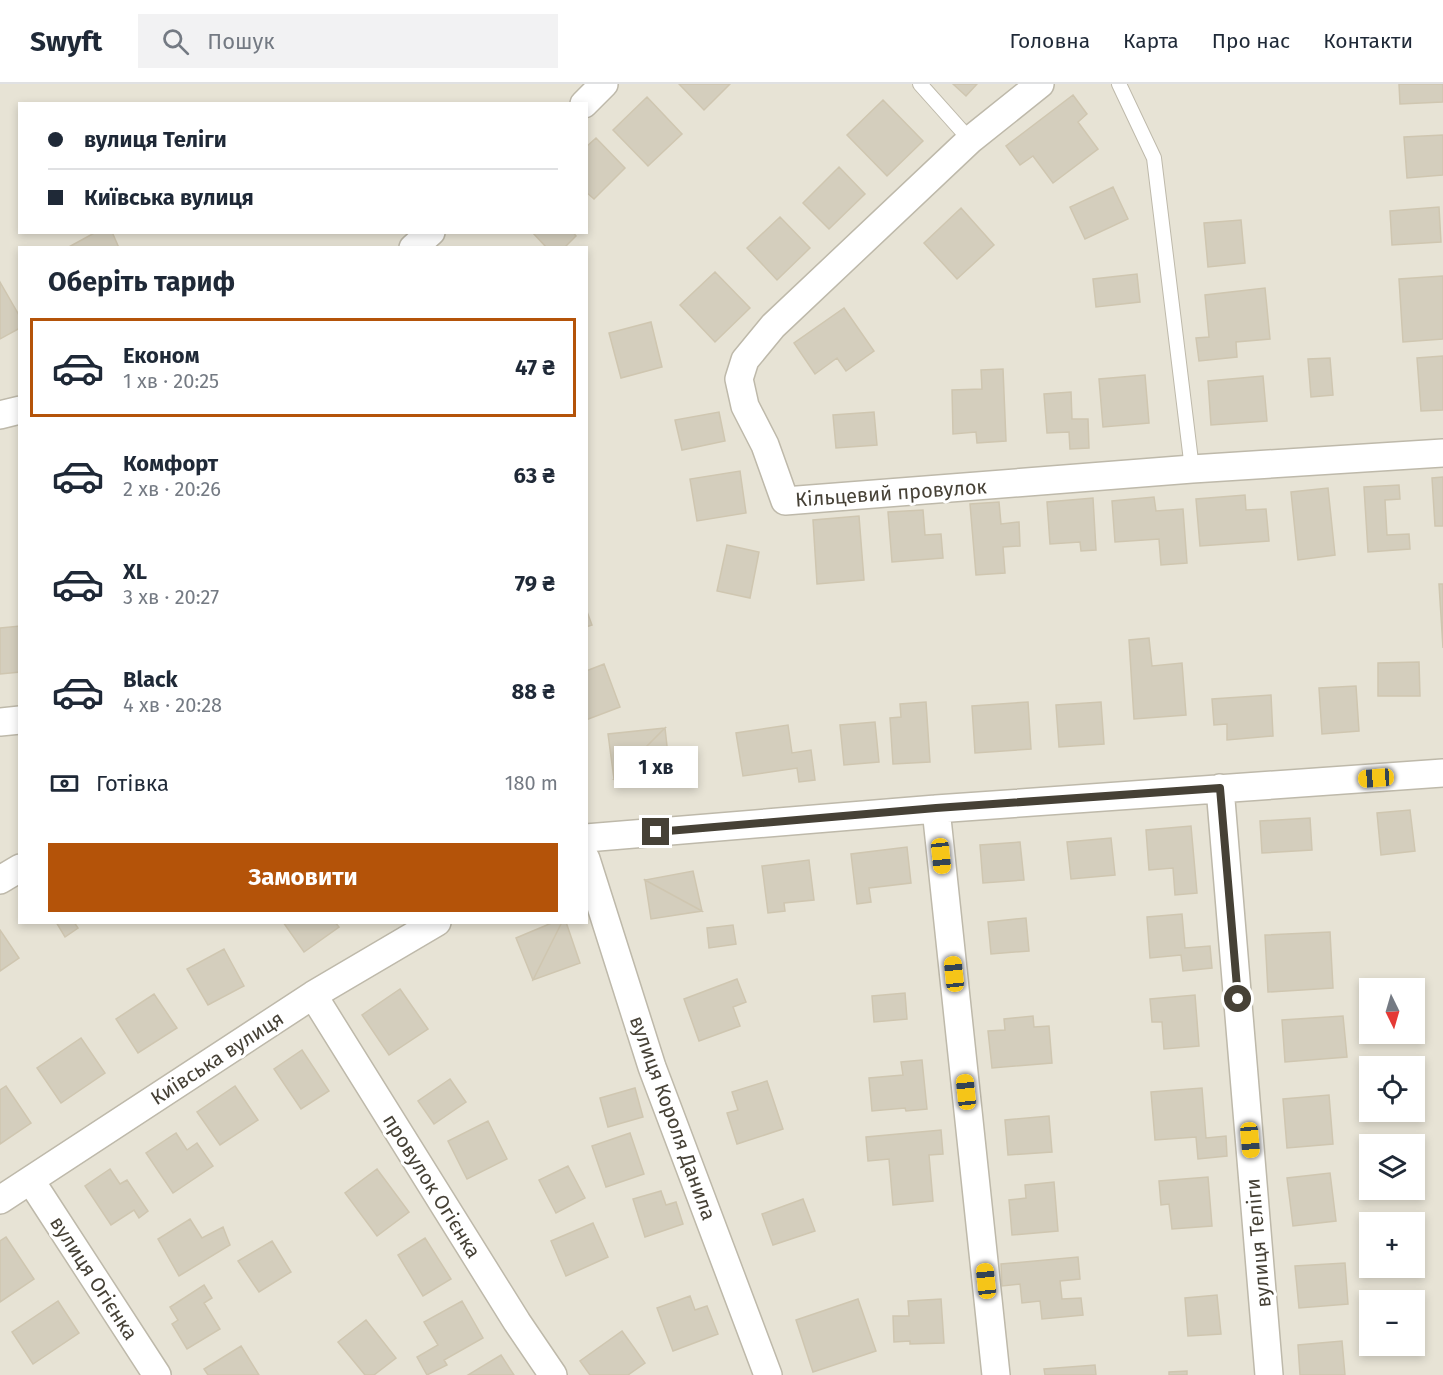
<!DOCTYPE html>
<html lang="uk">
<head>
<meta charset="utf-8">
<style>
  :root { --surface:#fff; --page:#f2f2f3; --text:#1f2937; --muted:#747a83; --line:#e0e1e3; --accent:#b45309 }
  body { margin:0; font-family:"Fira Sans",sans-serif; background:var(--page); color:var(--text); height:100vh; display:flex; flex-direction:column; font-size:22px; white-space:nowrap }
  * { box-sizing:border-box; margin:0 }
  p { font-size:20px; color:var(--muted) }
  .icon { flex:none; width:33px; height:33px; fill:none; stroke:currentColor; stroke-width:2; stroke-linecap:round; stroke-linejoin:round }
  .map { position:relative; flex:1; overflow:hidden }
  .side { position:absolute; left:18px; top:162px; width:570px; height:678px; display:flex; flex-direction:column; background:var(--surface); border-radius:0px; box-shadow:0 3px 9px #0003 }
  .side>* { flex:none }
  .banner { position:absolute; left:18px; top:18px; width:570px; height:132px; border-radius:0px; box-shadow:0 3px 9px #0003; display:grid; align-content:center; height:132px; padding:0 30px; background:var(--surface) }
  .needle { width:39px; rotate:175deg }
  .controls { position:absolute; left:1359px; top:894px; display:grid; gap:12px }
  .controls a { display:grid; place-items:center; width:66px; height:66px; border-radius:0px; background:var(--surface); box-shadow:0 3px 9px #0003; font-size:30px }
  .end { position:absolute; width:27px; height:27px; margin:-14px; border:8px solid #464136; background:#fff; box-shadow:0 0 0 3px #fff }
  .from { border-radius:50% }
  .bubble { position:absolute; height:42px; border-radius:0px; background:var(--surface); box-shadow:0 3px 9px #0003; font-size:20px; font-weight:700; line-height:42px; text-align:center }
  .car { position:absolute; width:18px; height:36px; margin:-18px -9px; border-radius:8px; box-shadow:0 0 4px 2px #0007; background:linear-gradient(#f5c518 24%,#345 0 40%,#f5c518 0 76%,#345 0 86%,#f5c518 0) }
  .banner b { display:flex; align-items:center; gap:21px; height:57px; font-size:22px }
  .banner b+b { border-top:2px solid var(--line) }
  .banner i { width:15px; height:15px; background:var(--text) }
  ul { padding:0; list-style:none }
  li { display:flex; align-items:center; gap:18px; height:99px; margin:0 12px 9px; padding:0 18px; border:3px solid transparent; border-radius:0px }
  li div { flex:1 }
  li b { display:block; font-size:22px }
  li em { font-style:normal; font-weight:700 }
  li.selected { border-color:var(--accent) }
  li>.icon { width:54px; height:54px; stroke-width:1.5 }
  h2 { padding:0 30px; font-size:27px; line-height:72px }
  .pay { display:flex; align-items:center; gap:15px; height:66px; padding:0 30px; font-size:22px }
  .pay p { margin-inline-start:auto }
  .cta { display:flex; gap:12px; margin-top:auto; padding:12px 30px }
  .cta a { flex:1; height:69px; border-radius:0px; background:var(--accent); color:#fff; font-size:24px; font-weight:700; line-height:69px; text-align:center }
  header { display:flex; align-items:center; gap:36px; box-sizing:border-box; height:84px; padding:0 30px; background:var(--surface); border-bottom:2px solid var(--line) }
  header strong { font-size:28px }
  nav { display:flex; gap:33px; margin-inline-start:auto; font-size:21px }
  .search { width:420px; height:54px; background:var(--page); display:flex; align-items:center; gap:15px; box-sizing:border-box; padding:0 21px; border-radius:0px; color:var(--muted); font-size:22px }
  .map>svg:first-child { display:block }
  .residential { fill:#e7e3d5; fill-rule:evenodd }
  .building { fill:#d4cebd; stroke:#cfc6b0; stroke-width:1.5 }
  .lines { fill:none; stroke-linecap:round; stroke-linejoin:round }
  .service-casing { stroke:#beb9aa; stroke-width:16 }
  .minor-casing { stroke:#beb9aa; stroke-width:30 }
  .service { stroke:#fff; stroke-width:14 }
  .minor { stroke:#fff; stroke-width:27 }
  .route { stroke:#464136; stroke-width:8 }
  .labels { text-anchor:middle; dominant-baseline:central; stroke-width:6; stroke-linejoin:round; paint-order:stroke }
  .street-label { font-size:20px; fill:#464136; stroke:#fff }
</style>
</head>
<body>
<header>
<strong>Swyft</strong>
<div class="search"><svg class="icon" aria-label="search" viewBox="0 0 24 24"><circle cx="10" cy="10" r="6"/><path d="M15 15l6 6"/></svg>Пошук</div>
<nav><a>Головна</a><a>Карта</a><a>Про нас</a><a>Контакти</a></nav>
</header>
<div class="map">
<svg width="1443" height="1291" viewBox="0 0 1443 1291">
  <rect width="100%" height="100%" fill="#f3f1e7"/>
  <path class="residential" d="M0,0H1443V1291H0ZM20,20H586V148H20ZM20,164H586V838H20ZM1370,904H1414V950H1370ZM1370,982H1414V1028H1370ZM1370,1060H1414V1106H1370ZM1370,1138H1414V1184H1370ZM1370,1216H1414V1262H1370Z"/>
  <path class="building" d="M679,0H730L704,26Z
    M953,0H977L966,12Z
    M1399,0H1443V18L1400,20Z
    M1073,11L1087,30L1078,38L1098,65L1053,99L1033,72L1020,81L1006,62Z
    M647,13L682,50L648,82L613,46Z
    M883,16L923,57L887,92L847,51Z
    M1443,51V91L1407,94L1404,53Z
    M596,54L625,84L594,115L586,108V63Z
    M839,83L865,110L829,145L803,119Z
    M1113,103L1128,135L1085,155L1070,123Z
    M1439,123L1441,158L1392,161L1390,127Z
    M961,124L994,161L957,195L924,159Z
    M780,133L810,164L777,196L747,164Z
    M1241,136L1245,179L1208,183L1204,139Z
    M96,148H112L119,164H67Z
    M532,148H573L576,152L564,164H547Z
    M715,188L750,224L715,258L680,221Z
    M1137,190L1140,218L1096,223L1093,195Z
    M1443,192V255L1403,258L1399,195Z
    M0,198L20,233V244L0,255Z
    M1265,204L1270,255L1236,258L1237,273L1199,277L1196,254L1209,253L1205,211Z
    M844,224L874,267L846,287L837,274L815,290L794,259Z
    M651,238L662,283L621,294L609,249Z
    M1443,272V326L1421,327L1417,274Z
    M1330,274L1333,311L1311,313L1308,275Z
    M1003,285L1006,357L977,359L976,348L953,350L952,306L982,305L981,286Z
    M1145,291L1149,339L1103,343L1099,295Z
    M1263,292L1267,337L1211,341L1208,297Z
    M1071,308L1072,335H1088L1089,364L1070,365L1069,348L1047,349L1044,310Z
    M719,328L725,357L682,366L675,336Z
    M874,328L877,361L836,364L833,331Z
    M740,387L746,429L697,437L690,395Z
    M1443,393V442H1435L1432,394Z
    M1399,401L1400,415L1385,416L1387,451L1409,450L1410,465L1368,468L1364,403Z
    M1328,404L1335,471L1298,476L1291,408Z
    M1245,411L1246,426L1266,425L1269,457L1200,462L1196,415Z
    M1154,413L1156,427L1183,425L1187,479L1161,481L1159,455L1115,458L1112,417Z
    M1093,414L1096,466L1081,467L1080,458L1050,460L1047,418Z
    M999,418L1001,440L1019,438L1020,462L1003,463L1005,489L976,491L970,420Z
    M923,426L925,451L941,450L943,474L892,478L888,428Z
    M859,432L864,496L817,500L813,436Z
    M727,461L759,468L750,514L717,507Z
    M1439,500H1443V564Z
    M586,525L592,541L586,543Z
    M20,542V588L0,590V544Z
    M1149,554L1152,582L1182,579L1186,631L1134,635L1129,556Z
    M1419,578L1420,612H1378V579Z
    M604,580L620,623L586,636V587Z
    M1356,602L1359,647L1322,650L1319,604Z
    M1271,611L1273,652L1227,656V640L1214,641L1212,615Z
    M926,618L930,678L893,680L890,634L901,633L900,620Z
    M1028,618L1031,665L975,669L972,622Z
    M1101,618L1104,660L1059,663L1056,621Z
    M875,638L879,678L844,681L840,641Z
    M788,641L792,669L811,666L815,696L799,698L797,684L743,692L736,649Z
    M665,644L668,671L654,672L656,692L614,695Z
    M665,644L614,695L608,650Z
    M1410,726L1415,767L1381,771L1377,729Z
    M1310,734L1312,766L1262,769L1260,737Z
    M1191,742L1197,809L1175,811L1173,784L1149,786L1146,746Z
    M1111,754L1115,791L1071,795L1067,758Z
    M1020,758L1024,796L983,799L980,761Z
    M907,763L911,799L869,804L871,818L857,820L851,770Z
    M809,776L814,816L784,819L785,827L768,829L762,782Z
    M693,787L702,827L645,796Z
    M645,796L702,827L651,835Z
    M1182,830L1185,864L1210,862L1212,884L1183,887L1181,871L1150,874L1147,833Z
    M1026,834L1029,867L991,870L988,838Z
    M56,838H74L78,844L65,853Z
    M283,838H335L339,843L304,868Z
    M554,838H562L533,896L516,854Z
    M562,838H566L580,879L533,896Z
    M733,841L736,860L709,864L707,844Z
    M0,846L19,874L0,887Z
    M1330,848L1333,904L1268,908L1265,851Z
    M224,865L244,902L208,921L187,885Z
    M737,895L746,918L733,923L740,942L699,957L684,915Z
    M400,905L428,945L389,971L362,931Z
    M905,909L907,935L874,938L872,912Z
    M154,910L177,944L138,969L116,935Z
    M1195,911L1199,962L1164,965L1162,938H1152L1150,915Z
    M1033,932L1034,943L1049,942L1052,979L992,984L988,947L1005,946L1004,935Z
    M1343,932L1347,973L1285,978L1282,936Z
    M81,954L105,989L61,1019L37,984Z
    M302,966L329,1007L301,1025L274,985Z
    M922,976L927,1025L906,1027L905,1024L872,1027L869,994L903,991L901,978Z
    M450,995L466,1018L434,1040L418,1017Z
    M767,997L783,1045L737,1060L727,1029L738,1026L732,1008Z
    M6,1002L31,1039L0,1060V1006Z
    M235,1002L258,1036L220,1061L197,1028Z
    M635,1004L643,1033L608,1043L600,1014Z
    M1202,1004L1206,1054L1226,1052L1227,1072L1198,1075L1196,1053L1155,1056L1151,1008Z
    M1329,1011L1333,1060L1287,1064L1283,1015Z
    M1049,1032L1052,1068L1008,1071L1005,1036Z
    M488,1037L507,1075L467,1095L448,1057Z
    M941,1046L943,1070L929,1071L933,1117L893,1121L889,1075L868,1077L866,1053Z
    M176,1049L187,1066L197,1059L213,1082L173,1109L146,1069Z
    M630,1049L644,1090L606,1103L592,1062Z
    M568,1082L585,1114L556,1129L539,1096Z
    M110,1085L120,1100L127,1096L148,1127L139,1134L134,1126L111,1141L85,1102Z
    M377,1085L409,1128L377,1152L345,1109Z
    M1330,1089L1336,1137L1293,1142L1287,1094Z
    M1208,1093L1212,1142L1172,1145L1169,1120L1161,1121L1159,1097Z
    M1054,1098L1058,1147L1012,1151L1009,1116L1026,1114L1025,1101Z
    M661,1107L666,1121L676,1118L683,1140L645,1153L633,1115Z
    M803,1115L815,1147L773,1161L762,1130Z
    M190,1135L202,1154L223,1143L230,1161L179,1192L158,1155Z
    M593,1139L608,1173L566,1192L551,1157Z
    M6,1153L34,1195L0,1218V1157Z
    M425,1154L451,1195L423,1212L398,1171Z
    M272,1157L291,1188L259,1208L238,1177Z
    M1078,1173L1080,1195L1060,1197L1062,1215L1081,1214L1083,1231L1042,1235L1040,1217L1022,1219L1020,1200L1002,1202L1001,1180Z
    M1345,1179L1348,1220L1299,1224L1295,1182Z
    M204,1201L212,1214L204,1219L220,1245L187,1265L172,1240L178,1236L170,1223Z
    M1217,1211L1221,1250L1188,1252L1185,1214Z
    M690,1212L695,1226L707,1222L718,1250L673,1267L657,1224Z
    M858,1215L876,1267L813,1288L796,1236Z
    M941,1215L944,1259L910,1260V1257L894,1258L893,1232H909L908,1217Z
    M58,1217L79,1249L33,1280L12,1248Z
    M462,1217L483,1254L444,1276L447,1281L427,1291L417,1273L438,1261L424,1238Z
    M366,1236L396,1274L374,1291H365L338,1258Z
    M622,1247L645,1279L628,1291H590L580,1277Z
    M1342,1257L1345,1291H1300L1298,1261Z
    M241,1262L259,1291H208L204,1285Z
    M501,1271L514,1291H468Z
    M1095,1281L1096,1291H1045L1044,1285Z
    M1187,1287V1291H1169V1288Z"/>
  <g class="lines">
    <defs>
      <path id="service" d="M920,0L970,56
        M1119,0L1154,74L1192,385"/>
      <path id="minor" d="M1040,0L970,56L773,242L745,276L739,295L745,322L765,361L785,417L1192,385L1443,369
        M584,20L604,0
        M413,164L431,148
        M0,331L20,326
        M0,638L20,636
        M1220,704L1269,1291
        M936,725L996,1291
        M586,754L936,725L1443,689
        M586,775L652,983L768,1291
        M0,796L20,784
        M313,911L517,1238L553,1291
        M31,1097L157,1291
        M0,1116L313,911L437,838"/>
    </defs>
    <use href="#service" class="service-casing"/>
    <use href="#minor" class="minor-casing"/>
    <use href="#service" class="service"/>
    <use href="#minor" class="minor"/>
  </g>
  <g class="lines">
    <path class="route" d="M656,748L936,724L1220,704L1238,915"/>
  </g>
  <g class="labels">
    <g class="street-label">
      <text transform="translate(891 409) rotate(-4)">Кільцевий провулок</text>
      <text transform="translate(217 974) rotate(-33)">Київська вулиця</text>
      <text transform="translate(673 1034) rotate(70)">вулиця Короля Данила</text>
      <text transform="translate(432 1102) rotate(58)">провулок Огієнка</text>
      <text transform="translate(1258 1159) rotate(-95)">вулиця Теліги</text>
      <text transform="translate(94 1194) rotate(57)">вулиця Огієнка</text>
    </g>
  </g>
</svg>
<div class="controls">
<a><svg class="needle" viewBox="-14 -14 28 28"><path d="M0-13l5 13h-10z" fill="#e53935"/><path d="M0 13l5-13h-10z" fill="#747a83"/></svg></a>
<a><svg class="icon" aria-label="locate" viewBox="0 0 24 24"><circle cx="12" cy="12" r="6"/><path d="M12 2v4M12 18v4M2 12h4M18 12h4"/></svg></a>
<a><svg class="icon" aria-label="layers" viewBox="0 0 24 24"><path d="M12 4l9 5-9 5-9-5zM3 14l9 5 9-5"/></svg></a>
<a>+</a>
<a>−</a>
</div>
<i class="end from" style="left:1238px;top:915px"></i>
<i class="end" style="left:656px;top:748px"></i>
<div class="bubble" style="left:614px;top:662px;width:84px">1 хв</div>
<i class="car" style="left:1376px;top:694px;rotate:266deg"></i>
<i class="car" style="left:941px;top:772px;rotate:174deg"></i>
<i class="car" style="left:954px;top:890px;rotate:354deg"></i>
<i class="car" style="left:966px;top:1008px;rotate:354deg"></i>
<i class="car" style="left:1250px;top:1056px;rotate:175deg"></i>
<i class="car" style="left:986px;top:1197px;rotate:354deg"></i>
<div class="banner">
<b><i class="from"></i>вулиця Теліги</b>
<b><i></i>Київська вулиця</b>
</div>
<section class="side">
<h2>Оберіть тариф</h2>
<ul>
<li class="selected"><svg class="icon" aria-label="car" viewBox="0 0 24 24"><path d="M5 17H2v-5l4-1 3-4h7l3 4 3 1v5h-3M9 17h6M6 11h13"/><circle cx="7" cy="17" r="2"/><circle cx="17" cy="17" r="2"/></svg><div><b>Економ</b><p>1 хв · 20:25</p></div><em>47 ₴</em></li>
<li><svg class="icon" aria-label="car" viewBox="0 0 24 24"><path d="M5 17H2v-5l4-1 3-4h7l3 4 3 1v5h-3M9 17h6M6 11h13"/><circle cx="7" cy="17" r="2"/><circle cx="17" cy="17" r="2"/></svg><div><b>Комфорт</b><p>2 хв · 20:26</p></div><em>63 ₴</em></li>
<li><svg class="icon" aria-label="car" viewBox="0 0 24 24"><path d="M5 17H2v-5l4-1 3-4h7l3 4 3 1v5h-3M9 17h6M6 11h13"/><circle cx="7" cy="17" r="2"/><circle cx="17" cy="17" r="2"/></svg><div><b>XL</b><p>3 хв · 20:27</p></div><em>79 ₴</em></li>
<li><svg class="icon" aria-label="car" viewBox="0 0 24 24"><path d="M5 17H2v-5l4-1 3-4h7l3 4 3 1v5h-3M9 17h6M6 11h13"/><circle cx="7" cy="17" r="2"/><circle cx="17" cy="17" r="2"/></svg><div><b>Black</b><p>4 хв · 20:28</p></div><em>88 ₴</em></li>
</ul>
<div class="pay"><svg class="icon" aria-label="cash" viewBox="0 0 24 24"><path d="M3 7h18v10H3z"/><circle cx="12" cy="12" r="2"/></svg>Готівка<p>180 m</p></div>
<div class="cta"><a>Замовити</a></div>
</section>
</div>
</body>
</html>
